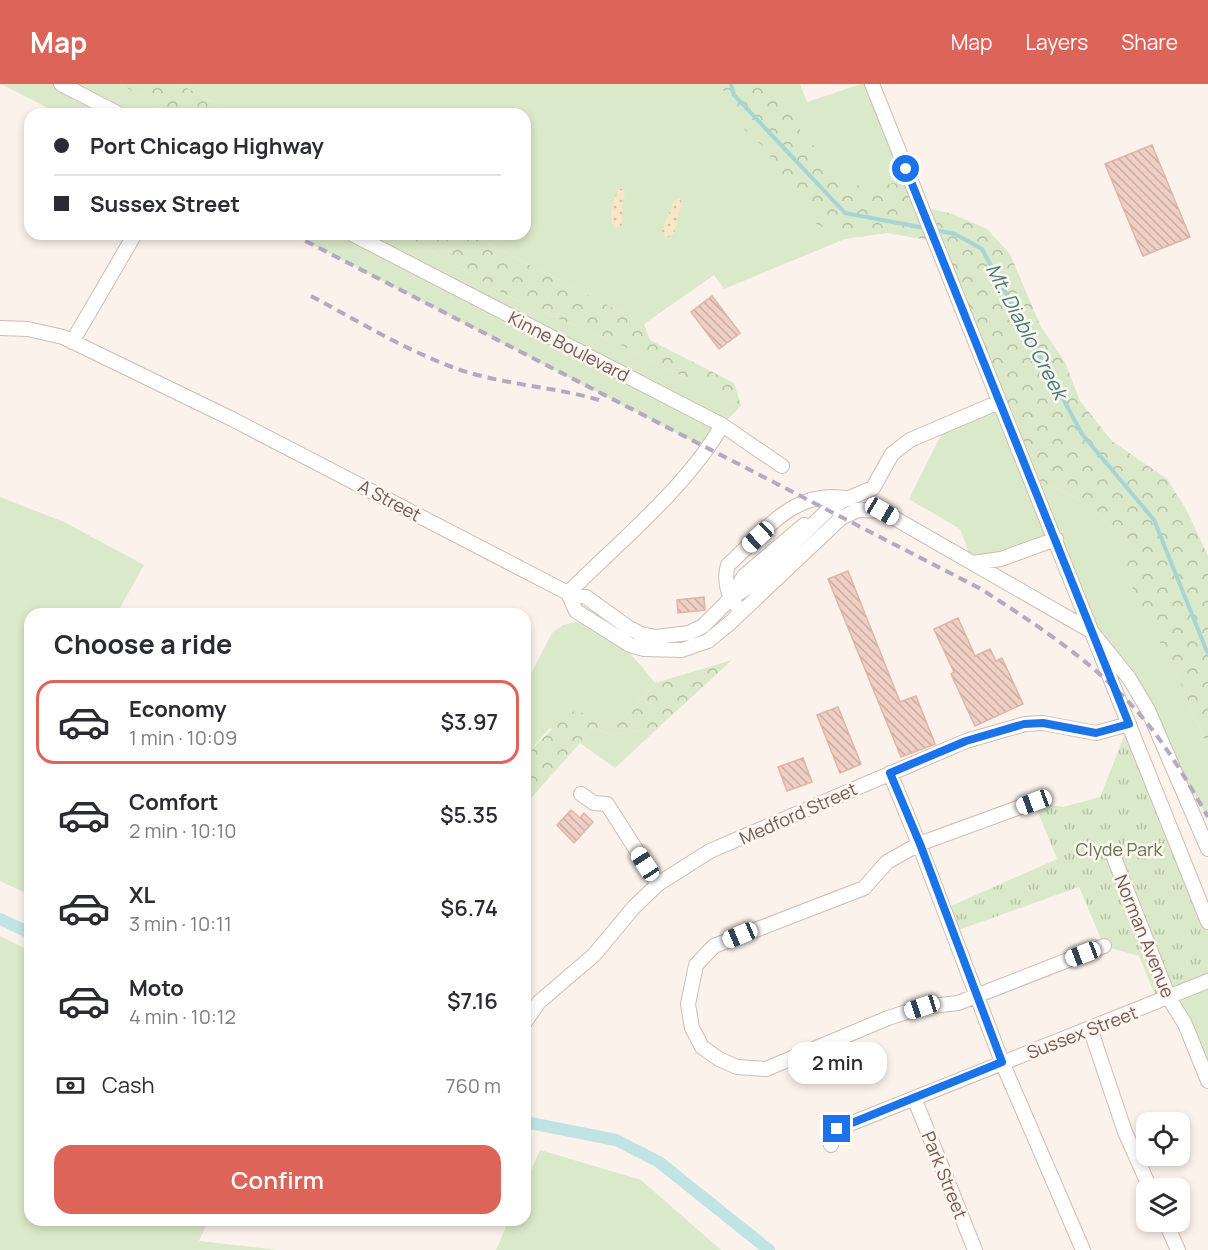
<!DOCTYPE html>
<html lang="en">
<head>
<meta charset="utf-8">
<style>
  :root { --surface:#fff; --page:#f7f7f7; --text:#2b2b33; --muted:#7c7c81; --line:#e1e1e2; --accent:#dc6459 }
  body { margin:0; font-family:Manrope,sans-serif; background:var(--page); color:var(--text); height:100vh; display:flex; flex-direction:column; font-size:22px; white-space:nowrap }
  * { box-sizing:border-box; margin:0 }
  p { font-size:20px; color:var(--muted) }
  .icon { flex:none; width:33px; height:33px; fill:none; stroke:currentColor; stroke-width:2; stroke-linecap:round; stroke-linejoin:round }
  .map { position:relative; flex:1; overflow:hidden }
  .sheet { position:absolute; left:24px; top:524px; width:507px; height:618px; display:flex; flex-direction:column; background:var(--surface); border-radius:18px; box-shadow:0 3px 9px #0003 }
  .sheet>* { flex:none }
  .banner { position:absolute; left:24px; top:24px; width:507px; height:132px; border-radius:18px; box-shadow:0 3px 9px #0003; display:grid; align-content:center; height:132px; padding:0 30px; background:var(--surface) }
  .buttons { position:absolute; left:1136px; top:1028px; display:grid; gap:12px }
  .buttons a { display:grid; place-items:center; width:54px; height:54px; border-radius:12px; background:var(--surface); box-shadow:0 3px 9px #0003; font-size:30px }
  .end { position:absolute; width:27px; height:27px; margin:-14px; border:8px solid #1a73e8; background:#fff; box-shadow:0 0 0 3px #fff }
  .from { border-radius:50% }
  .bubble { position:absolute; height:42px; border-radius:18px; background:var(--surface); box-shadow:0 3px 9px #0003; font-size:20px; font-weight:600; line-height:42px; text-align:center }
  .car { position:absolute; width:18px; height:36px; margin:-18px -9px; border-radius:8px; box-shadow:0 0 4px 2px #0007; background:linear-gradient(#fff 24%,#345 0 40%,#fff 0 76%,#345 0 86%,#fff 0) }
  .banner b { display:flex; align-items:center; gap:21px; height:57px; font-size:22px }
  .banner b+b { border-top:2px solid var(--line) }
  .banner i { width:15px; height:15px; background:var(--text) }
  ul { padding:0; list-style:none }
  li { display:flex; align-items:center; gap:18px; height:84px; margin:0 12px 9px; padding:0 18px; border:3px solid transparent; border-radius:18px }
  li div { flex:1 }
  li b { display:block; font-size:22px }
  li em { font-style:normal; font-weight:600 }
  li.selected { border-color:var(--accent) }
  li>.icon { width:54px; height:54px; stroke-width:1.5 }
  h2 { padding:0 30px; font-size:27px; line-height:72px }
  .pay { display:flex; align-items:center; gap:15px; height:66px; padding:0 30px; font-size:22px }
  .pay p { margin-inline-start:auto }
  .button { display:flex; gap:12px; margin-top:auto; padding:12px 30px }
  .button a { flex:1; height:69px; border-radius:18px; background:var(--accent); color:#fff; font-size:24px; font-weight:600; line-height:69px; text-align:center }
  header { display:flex; align-items:center; gap:36px; box-sizing:border-box; height:84px; padding:0 30px; background:var(--accent); color:#fff }
  header strong { font-size:28px }
  nav { display:flex; gap:33px; margin-inline-start:auto; font-size:21px }
  .map>svg:first-child { display:block }
  .green { fill:#dae9c9 }
  .forest { fill:url(#forest-crowns) }
  .sand { fill:url(#sand-dots) }
  .park { fill:url(#park-tufts) }
  .lines { fill:none; stroke-linecap:round; stroke-linejoin:round }
  .stream { stroke:#a7d5d5; stroke-width:4 }
  .canal { stroke:#c0e4e4; stroke-width:12 }
  .building { fill:url(#building-back-hatch); stroke:#e1b4a5; stroke-width:1.5 }
  .minor-casing { stroke:#cfbcb3; stroke-width:16 }
  .minor { stroke:#fff; stroke-width:14 }
  .rail { stroke:#b4a9c5; stroke-width:4; stroke-dasharray:9 6; stroke-linecap:butt }
  .route { stroke:#1a73e8; stroke-width:8 }
  .labels { text-anchor:middle; dominant-baseline:central; stroke-width:5; stroke-linejoin:round; paint-order:stroke }
  .street-label { font-size:18px; fill:#75574f; stroke:#fef7f1 }
  .park-label { font-size:18px; fill:#5e7948; stroke:#fef7f1 }
  .water-label { font-size:20px; font-style:italic; fill:#437778; stroke:#fef7f1 }
</style>
</head>
<body>
<header>
<strong>Map</strong>
<nav><a>Map</a><a>Layers</a><a>Share</a></nav>
</header>
<div class="map">
<svg width="1208" height="1166" viewBox="0 0 1208 1166">
  <defs>
    <pattern id="forest-crowns" width="20" height="18" patternUnits="userSpaceOnUse" patternTransform="scale(1.5)"><rect width="20" height="18" fill="#dae9c9"/><path d="M2 6a3 3 0 1 1 6 0M12 15a3 3 0 1 1 6 0" fill="none" stroke="#b5c0a6"/></pattern>
    <pattern id="sand-dots" width="8" height="8" patternUnits="userSpaceOnUse" patternTransform="scale(1.5)"><rect width="8" height="8" fill="#f8e6c8"/><path d="M2 2h.1M6 6h.1" fill="none" stroke="#cdbda5" stroke-width="1.8" stroke-linecap="round"/></pattern>
    <pattern id="park-tufts" width="24" height="20" patternUnits="userSpaceOnUse" patternTransform="scale(1.5)"><rect width="24" height="20" fill="#dae9c9"/><path d="M3 7l-1-3M5 7V3M7 7l1-3M15 17l-1-3M17 17v-4M19 17l1-3" fill="none" stroke="#b5c0a6"/></pattern>
    <pattern id="building-back-hatch" width="6" height="6" patternUnits="userSpaceOnUse" patternTransform="scale(1.5)"><rect width="6" height="6" fill="#efcfc4"/><path d="M-1 5l2 2M0 0l6 6M5-1l2 2" fill="none" stroke="#c6aba2"/></pattern>
  </defs>
  <rect width="100%" height="100%" fill="#fbf2eb"/>
  <path class="green" d="M1,0H120L174,30H60Z
    M179,0H800L807,18L861,0H872L922,123L724,205L714,191L644,240L470,150H525V30H237Z
    M292,150H402L517,217L625,263L741,322L722,341L708,365Z
    M999,318L1030,392L1080,416L1131,459L1121,479L1181,600L1208,663V733L1091,547L1056,456L973,479L960,445L909,415L946,341Z
    M0,413L64,438L144,481L117,529L30,530V811L0,797Z
    M578,538C612,547 634,572 655,599L623,636L599,634L549,645L525,672V601L552,549L563,541Z
    M659,643L615,684L580,659L590,644L612,651Z
    M0,852L30,867V1136H209L199,1157L278,1166H0Z
    M1208,897V997L1169,914Z
    M540,1066L641,1096L721,1166H496L509,1136H525V1100Z"/>
  <path class="forest" d="M120,0H179L237,30H174Z
    M720,0H772L777,12L798,24L800,46L844,97L873,106L893,99L914,103L922,123L953,130L987,145L1010,170L1041,243L1065,278L1080,317L1112,357L1167,395L1186,425L1208,472V663L1181,600L1120,479L1131,459L1080,416L1030,392L934,157L887,149L845,155L815,139L797,106L780,92L767,66L743,44Z
    M402,150H470L644,240L650,256L734,299L741,322L625,263L517,217Z
    M732,576L659,643L612,651L590,644L580,659L525,721V672L570,627L623,636L655,599Z"/>
  <path class="sand" d="M619,105H622L625,110L622,118V141L616,145C607,138 612,115 619,105Z
    M680,114L682,120L674,150L666,154L662,147L674,117Z"/>
  <path class="park" d="M1129,640L1208,838V897L1158,918L1139,872L1104,862L1079,803L953,848L944,825L1057,775L1034,718L1063,723L1100,713Z"/>
  <g class="lines">
    <path class="stream" d="M731,0L734,11L845,129L925,144
      M935,146L955,150L982,165L1082,350L1154,436L1208,570"/>
    <path class="canal" d="M0,835L30,849
      M525,1038L616,1056L659,1078L769,1166"/>
  </g>
  <path class="building" d="M1152,61L1190,153L1143,172L1105,80Z
    M712,212L740,249L719,265L691,228Z
    M848,487L900,618L916,612L935,660L901,673L828,495Z
    M704,513L705,526L678,529L677,516Z
    M958,534L975,572L990,565L996,577L1002,574L1023,620L975,642L951,590L954,588L934,545Z
    M838,623L861,680L840,689L817,631Z
    M803,674L812,698L787,707L778,683Z
    M571,726L580,734L584,729L593,738L574,759L557,741Z"/>
  <g class="lines">
    <defs>
      <path id="minor" d="M61,0L119,30
        M872,0L1208,838
        M352,150L722,341L782,382
        M0,244L28,245L63,253L232,335L568,509C617,460 689,401 722,341
        M72,258L135,150
        M973,479L1001,475L1056,455
        M568,509L576,527L630,561L644,565L682,566L708,557L731,538L841,434L858,426L882,427L1091,547L1129,594L1148,626L1208,765
        M568,509L586,513L629,544L641,550L656,553L689,549L703,542L730,515L751,501L828,426L842,417L873,404L892,370L910,356L999,318
        M733,511L744,492L804,441
        M736,521C727,512 724,493 728,481C766,447 794,403 850,415
        M890,689L919,760L1002,978L1083,1166
        M581,710L594,719L607,720L658,800
        M1034,718L919,760L887,778L864,804L714,862L696,881L688,920L692,944L702,963L719,975L737,983L766,985L888,934L922,923L958,919L1104,862
        M1113,771L1169,914L1185,940L1208,997
        M525,938L539,918L594,871L634,823L658,800L710,767L966,657L1025,640L1043,639L1096,649L1129,640
        M1090,944L1125,1048L1150,1104
        M915,1016L975,1166
        M831,1061L837,1045L1208,897
        M1165,1137L1178,1166"/>
    </defs>
    <use href="#minor" class="minor-casing"/>
    <use href="#minor" class="minor"/>
    <path class="rail" d="M292,150L981,505C1043,545 1105,585 1151,644C1173,672 1190,702 1208,733
      M311,212C358,237 405,266 455,284C502,301 552,302 599,316"/>
  </g>
  <g class="lines">
    <path class="route" d="M837,1045L1002,978L920,760L890,689L966,657L1024,640L1043,639L1096,649L1129,640L906,85"/>
  </g>
  <g class="labels">
    <g class="street-label">
      <text transform="translate(569 262) rotate(27)">Kinne Boulevard</text>
      <text transform="translate(390 416) rotate(28)">A Street</text>
      <text transform="translate(798 729) rotate(-24)">Medford Street</text>
      <text transform="translate(1145 852) rotate(68)">Norman Avenue</text>
      <text transform="translate(1082 948) rotate(-21)">Sussex Street</text>
      <text transform="translate(945 1091) rotate(68)">Park Street</text>
    </g>
    <g class="park-label">
      <text x="1119" y="765">Clyde Park</text>
    </g>
    <g class="water-label">
      <text transform="translate(1027 247) rotate(62)">Mt. Diablo Creek</text>
    </g>
  </g>
</svg>
<div class="buttons">
<a><svg class="icon" aria-label="locate" viewBox="0 0 24 24"><circle cx="12" cy="12" r="6"/><path d="M12 2v4M12 18v4M2 12h4M18 12h4"/></svg></a>
<a><svg class="icon" aria-label="layers" viewBox="0 0 24 24"><path d="M12 4l9 5-9 5-9-5zM3 14l9 5 9-5"/></svg></a>
</div>
<i class="end from" style="left:906px;top:85px"></i>
<i class="end" style="left:837px;top:1045px"></i>
<div class="bubble" style="left:788px;top:958px;width:99px">2 min</div>
<i class="car" style="left:882px;top:427px;rotate:120deg"></i>
<i class="car" style="left:758px;top:453px;rotate:227deg"></i>
<i class="car" style="left:1034px;top:718px;rotate:250deg"></i>
<i class="car" style="left:645px;top:780px;rotate:327deg"></i>
<i class="car" style="left:740px;top:851px;rotate:247deg"></i>
<i class="car" style="left:1083px;top:870px;rotate:249deg"></i>
<i class="car" style="left:922px;top:923px;rotate:252deg"></i>
<div class="banner">
<b><i class="from"></i>Port Chicago Highway</b>
<b><i></i>Sussex Street</b>
</div>
<section class="sheet">
<h2>Choose a ride</h2>
<ul>
<li class="selected"><svg class="icon" aria-label="car" viewBox="0 0 24 24"><path d="M5 17H2v-5l4-1 3-4h7l3 4 3 1v5h-3M9 17h6M6 11h13"/><circle cx="7" cy="17" r="2"/><circle cx="17" cy="17" r="2"/></svg><div><b>Economy</b><p>1 min · 10:09</p></div><em>$3.97</em></li>
<li><svg class="icon" aria-label="car" viewBox="0 0 24 24"><path d="M5 17H2v-5l4-1 3-4h7l3 4 3 1v5h-3M9 17h6M6 11h13"/><circle cx="7" cy="17" r="2"/><circle cx="17" cy="17" r="2"/></svg><div><b>Comfort</b><p>2 min · 10:10</p></div><em>$5.35</em></li>
<li><svg class="icon" aria-label="car" viewBox="0 0 24 24"><path d="M5 17H2v-5l4-1 3-4h7l3 4 3 1v5h-3M9 17h6M6 11h13"/><circle cx="7" cy="17" r="2"/><circle cx="17" cy="17" r="2"/></svg><div><b>XL</b><p>3 min · 10:11</p></div><em>$6.74</em></li>
<li><svg class="icon" aria-label="car" viewBox="0 0 24 24"><path d="M5 17H2v-5l4-1 3-4h7l3 4 3 1v5h-3M9 17h6M6 11h13"/><circle cx="7" cy="17" r="2"/><circle cx="17" cy="17" r="2"/></svg><div><b>Moto</b><p>4 min · 10:12</p></div><em>$7.16</em></li>
</ul>
<div class="pay"><svg class="icon" aria-label="cash" viewBox="0 0 24 24"><path d="M3 7h18v10H3z"/><circle cx="12" cy="12" r="2"/></svg>Cash<p>760 m</p></div>
<div class="button"><a>Confirm</a></div>
</section>
</div>
</body>
</html>
